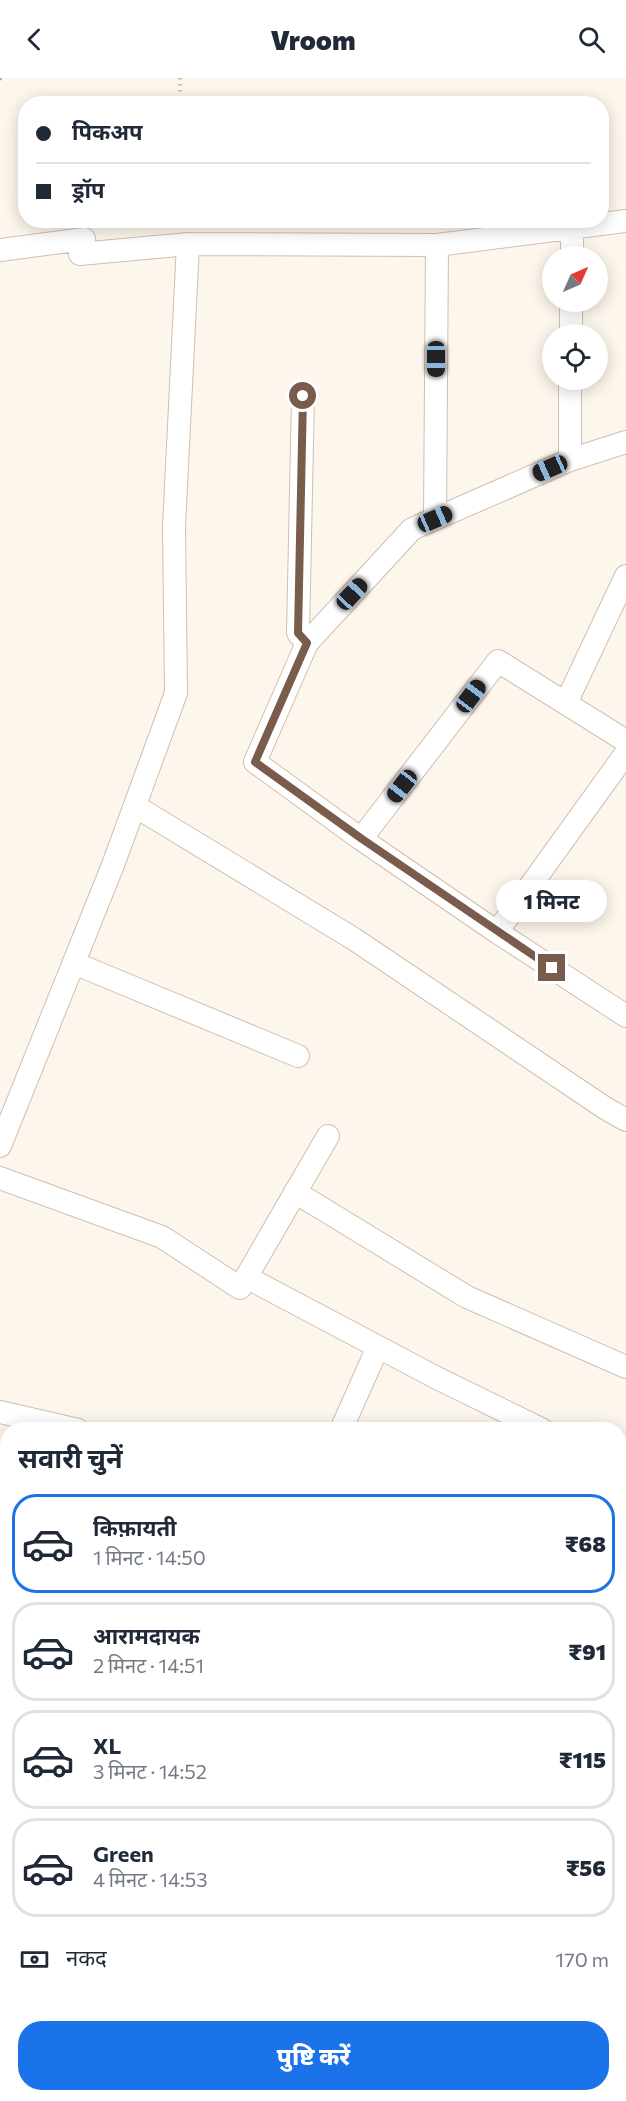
<!DOCTYPE html>
<html lang="hi">
<head>
<meta charset="utf-8">
<style>
  :root { --surface:#fff; --page:#f2f2f3; --text:#1f2937; --muted:#747a83; --line:#e0e1e3; --accent:#1a73e8 }
  body { margin:0; font-family:Commissioner,"Noto Sans Devanagari",sans-serif; background:var(--page); color:var(--text); height:100vh; display:flex; flex-direction:column; font-size:22px; white-space:nowrap }
  * { box-sizing:border-box; margin:0 }
  p { font-size:20px; color:var(--muted) }
  .icon { flex:none; width:33px; height:33px; fill:none; stroke:currentColor; stroke-width:2; stroke-linecap:round; stroke-linejoin:round }
  .map { position:relative; flex:1; overflow:hidden }
  .details { position:absolute; left:0px; top:1344px; width:627px; height:680px; display:flex; flex-direction:column; background:var(--surface); border-radius:24px 24px 0 0; box-shadow:0 3px 15px #0003 }
  .details>* { flex:none }
  .guide { position:absolute; left:18px; top:18px; width:591px; height:132px; border-radius:24px; box-shadow:0 3px 15px #0003; display:grid; align-content:center; height:132px; padding:0 18px; background:var(--surface) }
  .needle { width:39px; rotate:45deg }
  .fabs { position:absolute; left:542px; top:168px; display:grid; gap:12px }
  .fabs a { display:grid; place-items:center; width:66px; height:66px; border-radius:50%; background:var(--surface); box-shadow:0 3px 15px #0003; font-size:30px }
  .end { position:absolute; width:27px; height:27px; margin:-14px; border:8px solid #7a5c4d; background:#fff; box-shadow:0 0 0 3px #fff }
  .from { border-radius:50% }
  .bubble { position:absolute; height:42px; border-radius:21px; background:var(--surface); box-shadow:0 3px 15px #0003; font-size:20px; font-weight:800; line-height:42px; text-align:center }
  .car { position:absolute; width:18px; height:36px; margin:-18px -9px; border-radius:8px; box-shadow:0 0 4px 2px #0007; background:linear-gradient(#222 24%,#8ab4d8 0 40%,#222 0 76%,#8ab4d8 0 86%,#222 0) }
  .guide b { display:flex; align-items:center; gap:21px; height:57px; font-size:22px }
  .guide b+b { border-top:2px solid var(--line) }
  .guide i { width:15px; height:15px; background:var(--text) }
  ul { padding:0; list-style:none }
  li { display:flex; align-items:center; gap:18px; height:99px; margin:0 12px 9px; padding:0 6px; border:3px solid var(--line); border-radius:24px }
  li div { flex:1 }
  li b { display:block; font-size:22px }
  li em { font-style:normal; font-weight:800 }
  li.selected { border-color:var(--accent) }
  li>.icon { width:54px; height:54px; stroke-width:1.5 }
  h2 { padding:0 18px; font-size:27px; line-height:72px }
  .pay { display:flex; align-items:center; gap:15px; height:66px; padding:0 18px; font-size:22px }
  .pay p { margin-inline-start:auto }
  .cta { display:flex; gap:12px; margin-top:auto; padding:12px 18px }
  .cta a { flex:1; height:69px; border-radius:24px; background:var(--accent); color:#fff; font-size:24px; font-weight:800; line-height:69px; text-align:center }
  header { display:flex; justify-content:space-between; align-items:center; height:78px; padding:0 18px; background:var(--surface); font-size:27px; font-weight:800 }
  .map>svg:first-child { display:block }
  .forest { fill:url(#forest-firs) }
  .lines { fill:none; stroke-linecap:round; stroke-linejoin:round }
  .street-casing { stroke:#d1beb0; stroke-width:24 }
  .path { stroke:#d9b8a5; stroke-width:4; stroke-dasharray:1.5 4.5; stroke-linecap:butt }
  .street { stroke:#fff; stroke-width:22 }
  .rail { stroke:#b9a8c9; stroke-width:4.5; stroke-dasharray:9 6; stroke-linecap:butt }
  .route { stroke:#7a5c4d; stroke-width:8 }
</style>
</head>
<body>
<header><svg class="icon" aria-label="back" viewBox="0 0 24 24"><path d="M15 5l-7 7 7 7"/></svg>Vroom<svg class="icon" aria-label="search" viewBox="0 0 24 24"><circle cx="10" cy="10" r="6"/><path d="M15 15l6 6"/></svg></header>
<div class="map">
<svg width="626" height="2023" viewBox="0 0 626 2023">
  <defs>
    <pattern id="forest-firs" width="22" height="20" patternUnits="userSpaceOnUse" patternTransform="scale(1.5)"><rect width="22" height="20" fill="#d8ecc9"/><path d="M5 1l3.5 6h-7zM16 11l3.5 6h-7z" fill="#b4c2a5"/></pattern>
  </defs>
  <rect width="100%" height="100%" fill="#fdf6ec"/>
  <path class="forest" d="M0,1599L8,1600V2016H620V1844L626,1846V2023H0Z"/>
  <g class="lines">
    <defs>
      <path id="street" d="M0,172L84,161L80,176L188,166L437,167L626,143
        M572,178V149
        M571,256V224
        M303,318L298,555L307,565
        M570,382V302
        M435,441L437,167
        M566,625L626,498
        M626,663L498,583L361,761L497,854L626,675
        M135,728L354,861L605,1030L626,1042
        M361,761L255,684L307,565L412,451L570,382L626,364
        M497,854L626,938
        M74,885L298,978
        M0,1068L113,787L176,615L174,449L188,166
        M0,1100L162,1159L240,1210L328,1058
        M295,1114L467,1219L626,1289
        M246,1199L435,1299L543,1352
        M0,1334L78,1352
        M341,1352L378,1269
        M620,1391L626,1394
        M620,1546L626,1549
        M620,1677L626,1659
        M620,1807L626,1810"/>
    </defs>
    <use href="#street" class="street-casing"/>
    <path class="path" d="M180,0V26"/>
    <use href="#street" class="street"/>
    <path class="rail" d="M0,0H2"/>
  </g>
  <g class="lines">
    <path class="route" d="M303,318L298,555L307,565L255,684L362,761L552,890"/>
  </g>
</svg>
<div class="fabs">
<a><svg class="needle" viewBox="-14 -14 28 28"><path d="M0-13l5 13h-10z" fill="#e53935"/><path d="M0 13l5-13h-10z" fill="#747a83"/></svg></a>
<a><svg class="icon" aria-label="locate" viewBox="0 0 24 24"><circle cx="12" cy="12" r="6"/><path d="M12 2v4M12 18v4M2 12h4M18 12h4"/></svg></a>
</div>
<i class="end from" style="left:303px;top:318px"></i>
<i class="end" style="left:552px;top:890px"></i>
<div class="bubble" style="left:496px;top:802px;width:111px">1 मिनट</div>
<i class="car" style="left:436px;top:281px;rotate:180deg"></i>
<i class="car" style="left:550px;top:390px;rotate:246deg"></i>
<i class="car" style="left:435px;top:441px;rotate:66deg"></i>
<i class="car" style="left:352px;top:516px;rotate:43deg"></i>
<i class="car" style="left:471px;top:618px;rotate:37deg"></i>
<i class="car" style="left:402px;top:708px;rotate:218deg"></i>
<div class="guide">
<b><i class="from"></i>पिकअप</b>
<b><i></i>ड्रॉप</b>
</div>
<section class="details">
<h2>सवारी चुनें</h2>
<ul>
<li class="selected"><svg class="icon" aria-label="car" viewBox="0 0 24 24"><path d="M5 17H2v-5l4-1 3-4h7l3 4 3 1v5h-3M9 17h6M6 11h13"/><circle cx="7" cy="17" r="2"/><circle cx="17" cy="17" r="2"/></svg><div><b>किफ़ायती</b><p>1 मिनट · 14:50</p></div><em>₹68</em></li>
<li><svg class="icon" aria-label="car" viewBox="0 0 24 24"><path d="M5 17H2v-5l4-1 3-4h7l3 4 3 1v5h-3M9 17h6M6 11h13"/><circle cx="7" cy="17" r="2"/><circle cx="17" cy="17" r="2"/></svg><div><b>आरामदायक</b><p>2 मिनट · 14:51</p></div><em>₹91</em></li>
<li><svg class="icon" aria-label="car" viewBox="0 0 24 24"><path d="M5 17H2v-5l4-1 3-4h7l3 4 3 1v5h-3M9 17h6M6 11h13"/><circle cx="7" cy="17" r="2"/><circle cx="17" cy="17" r="2"/></svg><div><b>XL</b><p>3 मिनट · 14:52</p></div><em>₹115</em></li>
<li><svg class="icon" aria-label="car" viewBox="0 0 24 24"><path d="M5 17H2v-5l4-1 3-4h7l3 4 3 1v5h-3M9 17h6M6 11h13"/><circle cx="7" cy="17" r="2"/><circle cx="17" cy="17" r="2"/></svg><div><b>Green</b><p>4 मिनट · 14:53</p></div><em>₹56</em></li>
</ul>
<div class="pay"><svg class="icon" aria-label="cash" viewBox="0 0 24 24"><path d="M3 7h18v10H3z"/><circle cx="12" cy="12" r="2"/></svg>नकद<p>170 m</p></div>
<div class="cta"><a>पुष्टि करें</a></div>
</section>
</div>
</body>
</html>
